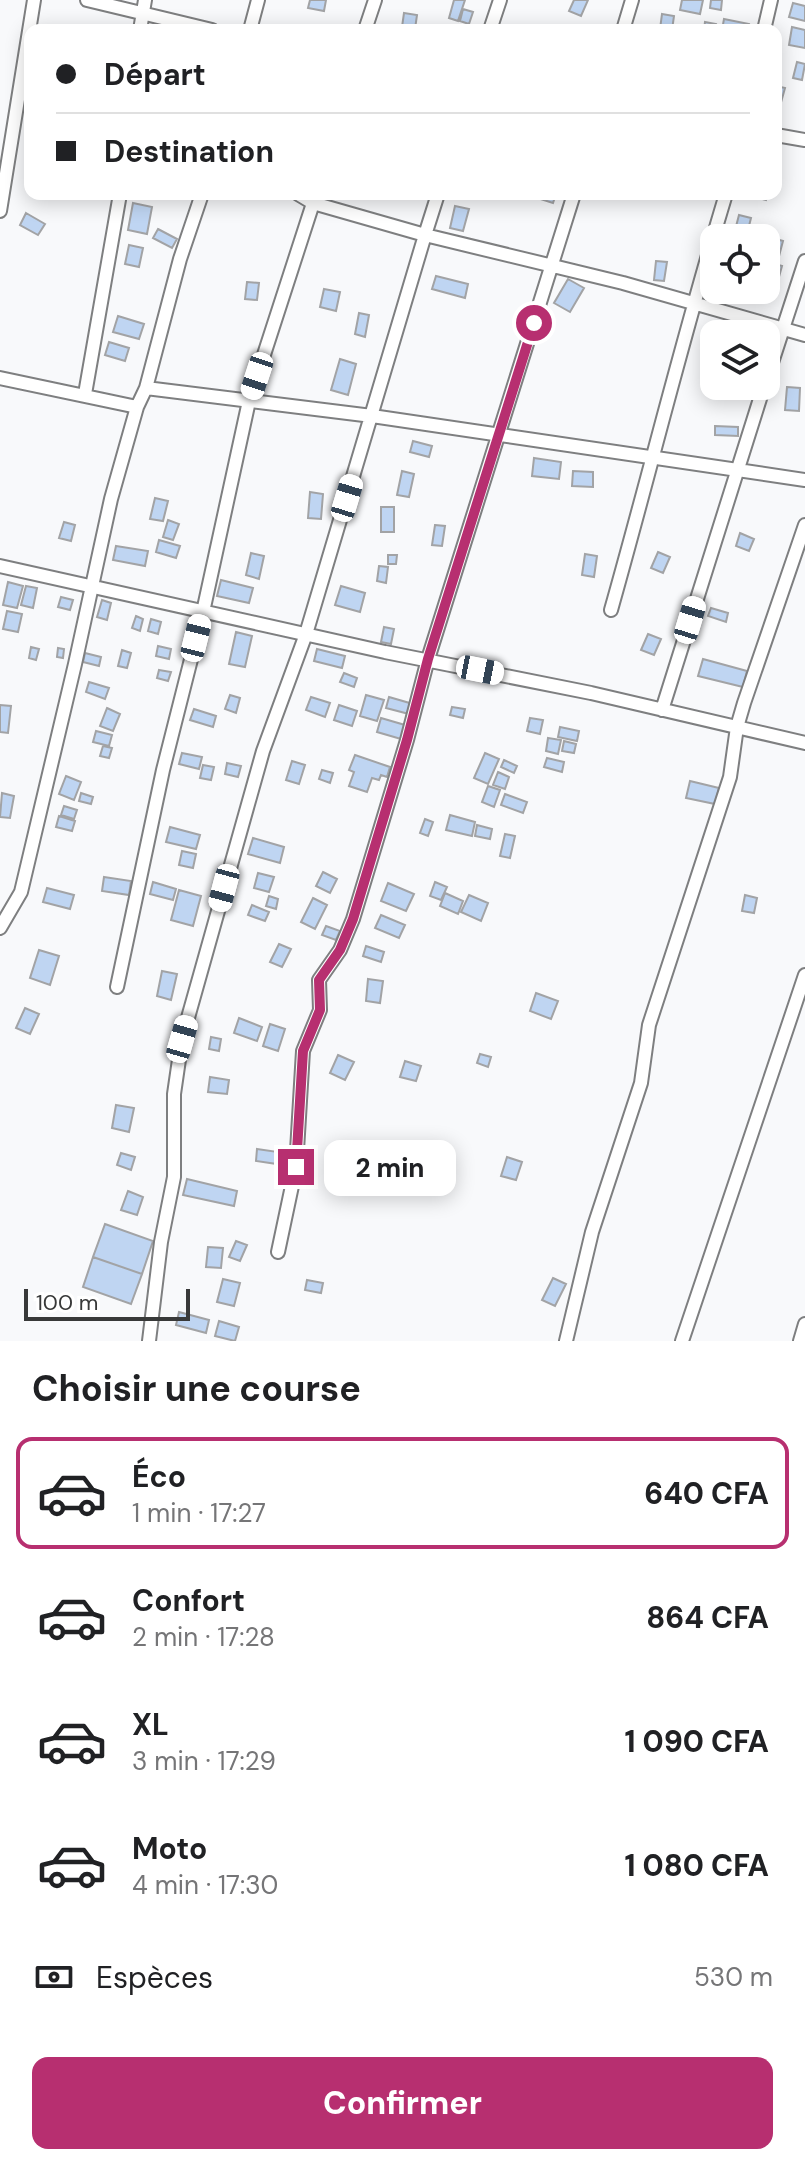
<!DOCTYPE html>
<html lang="fr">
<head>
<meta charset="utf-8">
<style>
  :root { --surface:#fff; --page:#f2f2f2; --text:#202124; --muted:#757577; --line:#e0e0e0; --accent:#b72f70 }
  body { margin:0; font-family:"DM Sans",sans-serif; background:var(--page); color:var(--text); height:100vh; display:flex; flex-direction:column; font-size:30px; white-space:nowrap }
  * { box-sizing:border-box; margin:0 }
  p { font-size:26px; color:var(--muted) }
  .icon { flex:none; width:44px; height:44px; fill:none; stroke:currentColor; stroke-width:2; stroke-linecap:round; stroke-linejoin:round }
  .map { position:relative; height:1341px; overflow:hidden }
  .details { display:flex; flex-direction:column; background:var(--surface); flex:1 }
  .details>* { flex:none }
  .guide { position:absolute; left:24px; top:24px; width:758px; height:176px; border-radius:16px; box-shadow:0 4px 20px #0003; display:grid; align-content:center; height:176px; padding:0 32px; background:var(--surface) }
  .buttons { position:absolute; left:700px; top:224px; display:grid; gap:16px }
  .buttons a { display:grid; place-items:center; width:80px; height:80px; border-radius:16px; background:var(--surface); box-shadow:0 4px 20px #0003; font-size:40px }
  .scale { position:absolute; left:24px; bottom:20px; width:166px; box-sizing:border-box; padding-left:8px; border:4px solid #383939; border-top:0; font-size:22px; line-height:28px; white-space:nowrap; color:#383939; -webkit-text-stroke:6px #fff; paint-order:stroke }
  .end { position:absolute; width:36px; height:36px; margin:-18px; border:10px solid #b72f70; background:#fff; box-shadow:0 0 0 4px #fff }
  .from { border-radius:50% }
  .bubble { position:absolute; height:56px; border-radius:16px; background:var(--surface); box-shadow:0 4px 20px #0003; font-size:26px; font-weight:800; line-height:56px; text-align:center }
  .car { position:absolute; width:24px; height:48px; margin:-24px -12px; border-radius:10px; box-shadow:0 0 6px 2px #0007; background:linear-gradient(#fff 24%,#345 0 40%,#fff 0 76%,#345 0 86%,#fff 0) }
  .guide b { display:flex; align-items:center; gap:28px; height:76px; font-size:30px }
  .guide b+b { border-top:2px solid var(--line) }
  .guide i { width:20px; height:20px; background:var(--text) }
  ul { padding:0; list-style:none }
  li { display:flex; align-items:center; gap:24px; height:112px; margin:0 16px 12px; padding:0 16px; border:4px solid transparent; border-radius:16px }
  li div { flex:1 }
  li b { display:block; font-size:30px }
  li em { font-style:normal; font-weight:800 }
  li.on { border-color:var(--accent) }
  li>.icon { width:72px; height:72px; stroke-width:1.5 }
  h2 { padding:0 32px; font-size:36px; line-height:96px }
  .pay { display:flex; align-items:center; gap:20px; height:88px; padding:0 32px; font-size:30px }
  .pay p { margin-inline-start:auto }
  .cta { display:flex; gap:16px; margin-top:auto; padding:16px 32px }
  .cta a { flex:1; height:92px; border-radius:16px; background:var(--accent); color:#fff; font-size:32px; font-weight:800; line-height:92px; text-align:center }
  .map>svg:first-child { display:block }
  .building { fill:#bfd5f2; stroke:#a2a3a5; stroke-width:2 }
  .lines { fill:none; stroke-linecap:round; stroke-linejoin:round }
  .street-casing { stroke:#7e7f80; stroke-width:16 }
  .street { stroke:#fff; stroke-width:12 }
  .route { stroke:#b72f70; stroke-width:10 }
</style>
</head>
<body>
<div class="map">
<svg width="805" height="1341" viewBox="0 0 805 1341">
  <rect width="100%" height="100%" fill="#f8f9fb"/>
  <path class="building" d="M310,0H326L324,11L308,8Z
    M454,0H465L458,21L449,18Z
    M574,0H588L581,16L569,11Z
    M682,0H703L700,14L680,10Z
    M711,0H722L721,10L710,8Z
    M793,3L805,6V21L789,17Z
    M463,9L473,12L469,24L460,21Z
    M404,13L417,15L415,29L402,27Z
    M662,14L674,16L672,30L660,29Z
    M724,19L749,24L748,30H722Z
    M705,22L716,24L715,30H704Z
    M792,27L805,30V48L789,45Z
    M797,62L805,64L802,80L793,78Z
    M776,86L785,88L780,106L776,105Z
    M525,194H556L553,203Z
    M752,194H768L766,200L751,196Z
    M133,203L152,207L147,234L128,230Z
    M455,206L469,209L463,231L450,228Z
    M26,213L45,224L38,235L20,225Z
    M739,215L751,218L746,238H733Z
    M158,229L177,239L172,248L153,238Z
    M769,237L783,241L778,260L766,257Z
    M129,245L143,248L139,267L125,264Z
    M656,261L667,262L664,281L654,280Z
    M771,263L782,266L777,284L767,282Z
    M436,276L468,284L465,298L432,289Z
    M568,279L584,288L570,312L554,303Z
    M247,282L259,283L257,300L245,299Z
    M324,289L340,292L336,311L320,307Z
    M359,313L369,315L365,337L355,334Z
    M118,316L144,324L139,339L113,332Z
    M109,342L129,348L125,361L105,355Z
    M340,359L356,364L348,395L331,390Z
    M707,368L714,369V386L719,388L705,387Z
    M787,387L800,388L799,411L785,410Z
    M715,426L738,427V436L715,435Z
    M413,441L432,446L429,457L410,452Z
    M534,458L561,462L559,479L532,476Z
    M402,471L414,474L409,497L397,495Z
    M573,471L593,472V487L572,486Z
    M310,492L323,494L321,519L308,518Z
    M155,498L168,501L163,521L150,519Z
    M381,507H394V532H381Z
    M168,520L179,524L173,540L163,537Z
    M64,522L75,525L71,541L59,538Z
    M435,525L445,526L442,546L432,545Z
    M740,533L754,539L749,551L736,546Z
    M159,540L180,546L176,558L156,552Z
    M116,546L148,551L145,566L113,560Z
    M658,552L670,557L663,573L651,568Z
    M251,553L264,556L259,579L246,575Z
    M585,554L597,556L594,577L582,575Z
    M388,555H397L396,564H388Z
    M379,566L388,567L386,583L377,581Z
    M221,580L253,588L249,603L217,596Z
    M8,582L23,586L17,608L3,605Z
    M26,586L37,588L33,608L21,605Z
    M341,586L365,593L360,612L335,605Z
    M61,597L73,600L70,610L58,607Z
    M102,600L111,603L107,620L97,617Z
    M711,608L728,613L726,622L708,616Z
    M7,611L22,614L18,632L3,629Z
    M136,616L143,619L140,631L132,628Z
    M151,619L161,622L158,634L148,631Z
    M384,627L394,629L391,644L381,642Z
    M236,632L252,636L245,667L229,664Z
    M648,634L661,639L654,655L641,650Z
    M158,646L171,649L169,659L156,656Z
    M31,647L39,649L36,660L29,658Z
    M58,648L64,649L63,658L57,657Z
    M317,649L345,656L342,668L314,661Z
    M122,650L131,653L127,668L118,666Z
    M85,653L101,657L99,666L83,662Z
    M703,659L747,671L743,687L698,676Z
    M159,670L171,672L168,681L157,678Z
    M344,673L357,678L354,687L340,682Z
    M89,682L109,688L105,699L86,692Z
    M230,695L240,698L236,713L225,709Z
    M366,695L384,700L377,721L360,716Z
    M311,697L330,703L325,717L306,710Z
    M389,697L413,704L409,714L386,708Z
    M0,705L11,706L8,733L0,732Z
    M339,705L357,711L352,726L334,720Z
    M452,707L465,709L463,718L450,715Z
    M107,708L120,714L113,731L100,726Z
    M194,709L216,716L213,727L190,720Z
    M381,718L405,725L401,739L377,732Z
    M530,718L543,720L540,734L527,731Z
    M560,727L579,731L577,741L558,737Z
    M96,731L112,735L109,746L93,742Z
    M548,738L561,740L558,754L546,751Z
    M564,741L576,744L574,753L562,751Z
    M103,746L112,748L109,758L100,756Z
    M182,753L202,757L199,769L179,764Z
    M485,753L499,759L488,784L474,778Z
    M355,755L390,767L387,777L381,775L379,780L372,778L367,792L349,786L354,772L349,770Z
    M547,758L564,762L562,772L544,767Z
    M504,760L517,766L514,773L501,767Z
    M292,761L305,765L299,784L286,780Z
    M227,763L241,766L238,777L225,774Z
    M203,765L214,767L211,780L200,778Z
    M322,770L333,773L330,783L319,779Z
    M498,772L509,777L505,789L493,785Z
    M66,776L81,782L74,800L59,794Z
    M690,781L719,788L715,804L686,798Z
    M488,786L500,790L494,807L482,802Z
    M2,793L14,796L10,818L0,817Z
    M81,793L93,797L91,804L79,801Z
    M505,794L527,802L523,813L501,805Z
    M64,806L77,810L74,819L61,815Z
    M450,815L475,822L472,836L446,830Z
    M59,816L75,821L72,831L56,827Z
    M425,819L433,822L428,836L420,833Z
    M477,825L492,829L490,839L475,836Z
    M170,827L200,835L196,849L166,842Z
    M505,834L515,836L510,858L500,856Z
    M253,838L284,847L280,863L248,854Z
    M182,851L196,854L193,868L179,865Z
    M323,872L337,879L330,893L316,886Z
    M258,873L274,877L269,892L254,888Z
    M104,877L131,881L129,895L102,891Z
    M153,882L176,889L173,900L150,894Z
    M435,882L447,887L441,900L430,896Z
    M388,883L414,894L406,911L381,901Z
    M47,888L74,895L70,909L43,902Z
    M179,890L201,896L193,926L171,920Z
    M445,893L463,901L458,914L440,906Z
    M469,895L488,903L481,921L461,912Z
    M745,895L757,898L754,913L742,911Z
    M269,896L278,899L276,909L266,906Z
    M313,898L327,905L315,929L301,922Z
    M252,905L269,912L265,921L248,915Z
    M381,915L405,925L399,938L375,928Z
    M326,926L340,931L336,940L322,935Z
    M279,944L291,949L282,967L270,962Z
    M366,946L384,952L381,962L363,956Z
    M39,950L59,956L50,985L30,978Z
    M162,971L177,974L171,1000L157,996Z
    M368,979L383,981L380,1003L366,1001Z
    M536,993L558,1001L551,1019L530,1011Z
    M25,1008L39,1014L30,1034L16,1028Z
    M239,1018L262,1027L257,1041L234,1033Z
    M270,1024L285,1029L278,1051L263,1046Z
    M211,1037L221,1039L219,1051L209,1049Z
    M480,1054L491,1057L488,1067L477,1063Z
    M338,1055L354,1062L345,1080L330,1073Z
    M405,1061L421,1066L416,1081L400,1077Z
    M210,1077L229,1080L227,1094L208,1092Z
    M116,1105L134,1108L129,1132L112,1128Z
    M257,1149L278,1152L277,1164L256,1161Z
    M121,1153L135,1157L131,1170L117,1165Z
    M507,1157L522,1162L516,1180L501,1176Z
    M187,1179L237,1191L234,1206L183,1195Z
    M128,1191L143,1197L137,1215L121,1210Z
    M105,1224L153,1241L142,1274L93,1257Z
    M236,1241L247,1245L240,1261L229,1257Z
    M208,1247L223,1248L221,1268L206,1267Z
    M93,1257L142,1274L131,1304L83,1287Z
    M553,1278L566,1284L555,1306L542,1300Z
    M223,1279L240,1283L234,1306L217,1302Z
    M307,1280L323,1283L321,1293L305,1290Z
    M179,1312L209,1320L206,1333L176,1325Z
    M219,1321L239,1327L235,1341L215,1336Z"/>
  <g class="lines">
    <defs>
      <path id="street" d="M87,0L212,30
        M140,30L145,0
        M250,30L258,0
        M365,30L375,0
        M490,30L500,0
        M623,30L632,0
        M764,30L771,0
        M776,135L805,140
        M298,194L313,203L425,235L438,194
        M0,211L34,0
        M0,378L137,407
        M766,381L805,261
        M146,388L372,416L805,480
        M85,394L120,194
        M0,566L385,652L591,693L805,743
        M611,610C650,472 684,332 726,194
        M662,710L764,386
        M0,928L21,892L75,664L111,499L137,407L146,388L180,259L202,194
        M117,987L163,770L203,612L249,401L316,194
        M278,1252L296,1167L303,1051L320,1010L319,980L340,950L353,919L407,740L428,659L574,194
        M149,1341L161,1242L174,1177V1094L182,1039L263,751L306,634L425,235L623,283L805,335
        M566,1341L592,1232L641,1083L649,1025L730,777L737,727L744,703L805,525
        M682,1341L805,975
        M800,1341L805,1324"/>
    </defs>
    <use href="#street" class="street-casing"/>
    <use href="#street" class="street"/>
  </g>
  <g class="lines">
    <path class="route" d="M296,1167L303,1051L320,1010L319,980L340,950L353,919L407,740L428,659L534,323"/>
  </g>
</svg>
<div class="buttons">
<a><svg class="icon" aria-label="locate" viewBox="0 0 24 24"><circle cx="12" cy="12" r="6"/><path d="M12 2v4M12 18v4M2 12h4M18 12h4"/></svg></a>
<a><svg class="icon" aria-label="layers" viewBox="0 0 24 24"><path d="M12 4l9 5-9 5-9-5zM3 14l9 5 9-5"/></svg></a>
</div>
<div class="scale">100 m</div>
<i class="end from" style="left:534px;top:323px"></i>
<i class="end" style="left:296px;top:1167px"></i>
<div class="bubble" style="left:324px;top:1140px;width:132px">2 min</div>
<i class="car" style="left:257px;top:376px;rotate:198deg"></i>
<i class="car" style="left:347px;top:498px;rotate:17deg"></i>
<i class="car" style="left:690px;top:620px;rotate:17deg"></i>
<i class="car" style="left:196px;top:638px;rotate:14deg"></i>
<i class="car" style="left:480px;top:670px;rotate:101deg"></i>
<i class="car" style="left:224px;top:888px;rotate:195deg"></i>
<i class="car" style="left:182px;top:1039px;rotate:16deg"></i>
<div class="guide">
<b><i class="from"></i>Départ</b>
<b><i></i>Destination</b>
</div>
</div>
<section class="details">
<h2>Choisir une course</h2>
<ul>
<li class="on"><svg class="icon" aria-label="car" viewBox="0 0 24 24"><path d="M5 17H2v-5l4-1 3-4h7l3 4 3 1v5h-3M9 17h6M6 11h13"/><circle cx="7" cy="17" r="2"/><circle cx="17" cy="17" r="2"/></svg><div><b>Éco</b><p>1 min · 17:27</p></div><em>640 CFA</em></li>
<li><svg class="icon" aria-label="car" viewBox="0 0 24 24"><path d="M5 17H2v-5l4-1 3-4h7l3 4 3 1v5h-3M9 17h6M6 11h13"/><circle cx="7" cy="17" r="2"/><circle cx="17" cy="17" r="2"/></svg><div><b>Confort</b><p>2 min · 17:28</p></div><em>864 CFA</em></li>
<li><svg class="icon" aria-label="car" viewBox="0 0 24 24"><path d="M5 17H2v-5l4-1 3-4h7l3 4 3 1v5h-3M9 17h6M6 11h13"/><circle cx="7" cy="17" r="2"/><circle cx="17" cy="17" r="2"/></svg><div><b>XL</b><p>3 min · 17:29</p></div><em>1 090 CFA</em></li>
<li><svg class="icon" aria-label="car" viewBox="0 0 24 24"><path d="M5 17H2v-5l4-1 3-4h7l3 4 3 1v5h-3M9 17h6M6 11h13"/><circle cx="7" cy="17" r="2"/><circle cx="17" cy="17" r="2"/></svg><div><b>Moto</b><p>4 min · 17:30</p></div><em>1 080 CFA</em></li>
</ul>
<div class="pay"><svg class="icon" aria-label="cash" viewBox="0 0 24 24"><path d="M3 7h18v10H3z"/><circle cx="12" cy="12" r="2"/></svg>Espèces<p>530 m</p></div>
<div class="cta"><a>Confirmer</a></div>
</section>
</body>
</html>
